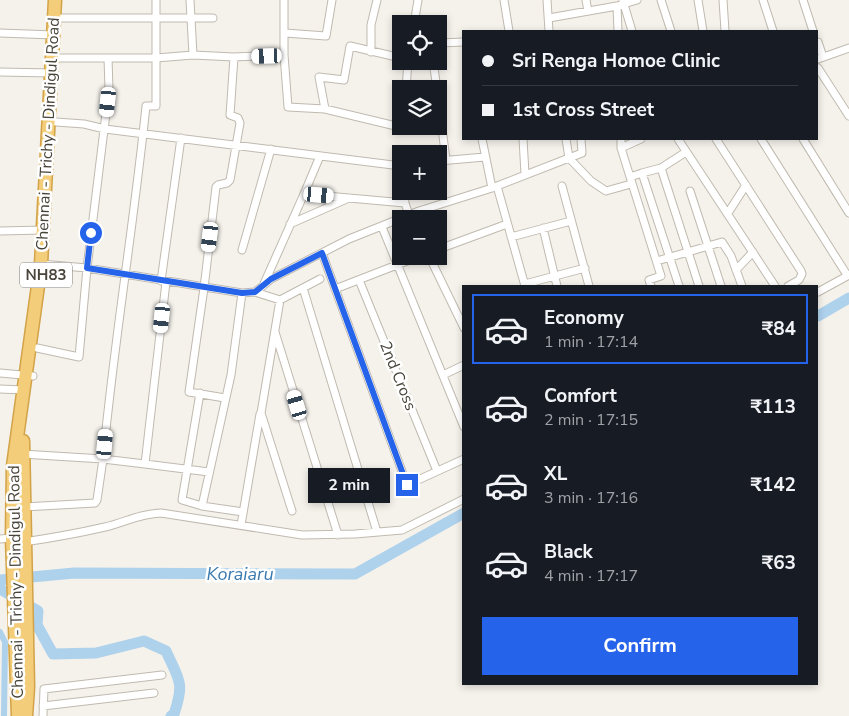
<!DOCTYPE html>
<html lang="en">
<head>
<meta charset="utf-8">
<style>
  :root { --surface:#171b24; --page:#242831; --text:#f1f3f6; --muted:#9ea1a6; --line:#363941; --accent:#2563eb }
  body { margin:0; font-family:"Nunito Sans",sans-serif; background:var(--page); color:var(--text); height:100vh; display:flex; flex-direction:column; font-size:19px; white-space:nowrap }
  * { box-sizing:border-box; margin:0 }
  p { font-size:16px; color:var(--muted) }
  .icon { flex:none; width:28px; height:28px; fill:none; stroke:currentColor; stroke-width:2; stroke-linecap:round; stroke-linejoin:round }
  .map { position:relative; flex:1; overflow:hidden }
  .sheet { position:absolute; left:462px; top:285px; width:356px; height:400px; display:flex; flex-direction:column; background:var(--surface); border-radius:0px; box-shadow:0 2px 8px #0003 }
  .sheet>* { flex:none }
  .top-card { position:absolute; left:462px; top:30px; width:356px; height:110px; border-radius:0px; box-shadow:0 2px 8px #0003; display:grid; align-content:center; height:110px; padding:0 20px; background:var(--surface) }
  .controls { position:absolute; left:392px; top:15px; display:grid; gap:10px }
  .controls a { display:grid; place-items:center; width:55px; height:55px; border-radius:0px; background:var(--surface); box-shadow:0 2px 8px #0003; font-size:25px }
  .end { position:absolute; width:22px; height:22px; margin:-11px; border:6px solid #2563eb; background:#fff; box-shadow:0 0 0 2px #fff }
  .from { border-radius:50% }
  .bubble { position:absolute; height:35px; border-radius:0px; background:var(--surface); box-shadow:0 2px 8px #0003; font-size:16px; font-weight:700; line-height:35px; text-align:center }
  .car { position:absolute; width:15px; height:30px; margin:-15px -8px; border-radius:6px; box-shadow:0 0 4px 1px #0007; background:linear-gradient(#fff 24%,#345 0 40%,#fff 0 76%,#345 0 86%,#fff 0) }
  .top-card b { display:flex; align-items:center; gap:18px; height:48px; font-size:19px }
  .top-card b+b { border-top:1px solid var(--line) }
  .top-card i { width:12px; height:12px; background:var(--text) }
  ul { padding:9px 0 0; list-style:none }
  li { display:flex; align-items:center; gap:15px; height:70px; margin:0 10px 8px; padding:0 10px; border:2px solid transparent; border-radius:0px }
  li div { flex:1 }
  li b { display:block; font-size:19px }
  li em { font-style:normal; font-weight:700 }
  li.current { border-color:var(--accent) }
  li>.icon { width:45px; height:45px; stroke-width:1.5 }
  .primary-button { display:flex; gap:10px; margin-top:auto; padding:10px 20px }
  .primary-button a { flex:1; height:58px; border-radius:0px; background:var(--accent); color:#fff; font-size:20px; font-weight:700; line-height:58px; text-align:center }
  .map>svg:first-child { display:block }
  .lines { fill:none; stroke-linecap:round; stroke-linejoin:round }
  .canal { stroke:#aed1ec; stroke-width:6 }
  .river { stroke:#aed1ec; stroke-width:11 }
  .street-casing { stroke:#c0baaf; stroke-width:9 }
  .highway-casing { stroke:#d2a349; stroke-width:15 }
  .street { stroke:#fff; stroke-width:7 }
  .highway { stroke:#f3cd79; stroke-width:12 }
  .route { stroke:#2563eb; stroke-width:6 }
  .labels { text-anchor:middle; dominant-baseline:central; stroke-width:5; stroke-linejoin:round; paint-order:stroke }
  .shield { fill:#fff; stroke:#807c75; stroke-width:1 }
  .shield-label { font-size:15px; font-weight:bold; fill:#49443a }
  .street-label { font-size:16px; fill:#49443a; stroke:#fff }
  .water-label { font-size:18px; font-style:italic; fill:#3b7aae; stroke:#fff }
</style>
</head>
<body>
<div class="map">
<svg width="849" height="716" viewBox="0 0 849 716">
  <rect width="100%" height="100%" fill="#f5f2ec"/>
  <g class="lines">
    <path class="canal" d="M0,632L5,642L4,716"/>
    <path class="river" d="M818,316L849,298
      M0,580L74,573L355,574L464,513
      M0,589L38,611L37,625L53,654L96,653L144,641L166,651C179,680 185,682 174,714L171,716"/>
    <defs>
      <path id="street" d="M156,0V106H146C134,224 114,341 103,459L145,464L166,282
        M190,0L193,55
        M284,0V55L288,107L325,109
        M504,0L509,31
        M547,0L549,31
        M586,0L588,11
        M661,0L671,31
        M698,0L703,31
        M723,0L725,31
        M763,0L773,31
        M803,0L813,31
        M623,1L632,31
        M617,6L618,31
        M61,18H213
        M549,18L617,6L637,0
        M414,24L418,0
        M0,33L54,35
        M285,33L326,36L332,0
        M818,42L823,57
        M439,43L464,42
        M371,52V25L377,0
        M59,58H156L193,55L234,57L284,55
        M401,58L350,46L344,80L319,77L325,109L404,128V126
        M818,59L849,48
        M433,61L437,89
        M818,68L849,116
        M0,72L52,73
        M406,89L408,61
        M439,104L446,160
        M56,122L84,124L105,129L401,166
        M482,139L492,188
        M523,139L525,174
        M581,139L582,153L569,158L591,181L606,191L631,184
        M621,139V148L661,276L649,280L651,286
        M678,139L775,286
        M716,139L801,271L802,274L799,280L788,286
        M761,139L847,275
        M803,139L849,213
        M621,148L641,139
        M439,161L485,157
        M661,168L699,286
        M642,173L661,168L686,152
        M630,177L642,173L679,286
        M497,186L525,286
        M562,186L589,286
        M404,191L405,203
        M690,191L721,286
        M304,194L320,156
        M728,213L746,185
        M290,224L349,198
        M382,227L464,427
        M543,228L557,286
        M0,231L44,230
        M511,237L571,221
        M439,249L507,224
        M242,250L271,149
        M322,253L407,485L464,459
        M429,256L464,328
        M657,261L722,242L731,256L742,286
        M41,264L87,268L242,293L255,292L263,286L304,194L405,203L409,215
        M736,270L753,252
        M359,280L437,471
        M161,281L181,138
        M265,284L271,279L349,239L419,211L492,188L569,158L566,139
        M525,284L585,268
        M303,288L377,532
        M335,289L420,256
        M255,292L280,300L320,279
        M818,292L849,275
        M280,300L261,413L292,511
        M275,332L338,535
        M37,348L79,357L87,268L109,89L108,58
        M0,373L33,376
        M443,375L464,365
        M0,389L24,390
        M200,393L182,500L202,506L243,512
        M225,398L189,392L204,288L216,187L218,185L227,183L230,180L240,123L238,118L230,115L234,57
        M22,454L103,459L97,500L95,503L24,507
        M145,464L209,472
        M202,506L231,375L242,293
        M241,525L260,414
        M0,539L12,538
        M24,542C51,538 79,533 105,527C126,522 138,514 161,513L302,535L355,534L402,530L464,499
        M43,706L154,693
        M43,716L44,689L162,675"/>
      <path id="highway" d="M23,441L28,687L26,716
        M18,716L12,538L13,466L41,264L55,0"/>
    </defs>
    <use href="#street" class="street-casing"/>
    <use href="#highway" class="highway-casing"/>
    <use href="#street" class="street"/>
    <use href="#highway" class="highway"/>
  </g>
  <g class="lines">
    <path class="route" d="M91,233L87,268L242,293L255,292L271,279L322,253L407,485"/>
  </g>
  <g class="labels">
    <rect class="shield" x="20" y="262.5" width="52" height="25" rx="4"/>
    <g class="shield-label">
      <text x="46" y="275">NH83</text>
    </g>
    <g class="street-label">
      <text transform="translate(48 134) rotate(-87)">Chennai - Trichy - Dindigul Road</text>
      <text transform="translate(398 376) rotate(68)">2nd Cross</text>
      <text transform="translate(16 582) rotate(-91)">Chennai - Trichy - Dindigul Road</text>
    </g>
    <g class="water-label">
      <text x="240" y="574">Koraiaru</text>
    </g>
  </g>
</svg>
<div class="controls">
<a><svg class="icon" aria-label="locate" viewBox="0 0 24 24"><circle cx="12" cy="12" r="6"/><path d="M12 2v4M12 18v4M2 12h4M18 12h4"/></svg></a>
<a><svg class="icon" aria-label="layers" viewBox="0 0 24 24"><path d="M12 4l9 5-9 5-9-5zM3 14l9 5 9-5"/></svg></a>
<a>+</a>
<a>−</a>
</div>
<i class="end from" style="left:91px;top:233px"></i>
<i class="end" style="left:407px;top:485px"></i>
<div class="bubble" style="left:308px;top:468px;width:82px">2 min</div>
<i class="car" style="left:267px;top:56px;rotate:268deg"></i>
<i class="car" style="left:108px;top:102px;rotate:186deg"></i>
<i class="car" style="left:319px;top:195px;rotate:95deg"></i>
<i class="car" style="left:210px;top:237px;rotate:187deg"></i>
<i class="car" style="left:162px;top:318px;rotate:186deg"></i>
<i class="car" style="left:297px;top:405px;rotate:343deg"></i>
<i class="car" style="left:105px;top:444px;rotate:5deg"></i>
<div class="top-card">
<b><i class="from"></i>Sri Renga Homoe Clinic</b>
<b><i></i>1st Cross Street</b>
</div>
<section class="sheet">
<ul>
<li class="current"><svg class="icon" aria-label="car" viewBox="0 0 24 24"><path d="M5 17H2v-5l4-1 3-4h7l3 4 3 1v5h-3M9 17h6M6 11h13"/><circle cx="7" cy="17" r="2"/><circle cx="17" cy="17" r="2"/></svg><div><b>Economy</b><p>1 min · 17:14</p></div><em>₹84</em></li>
<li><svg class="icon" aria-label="car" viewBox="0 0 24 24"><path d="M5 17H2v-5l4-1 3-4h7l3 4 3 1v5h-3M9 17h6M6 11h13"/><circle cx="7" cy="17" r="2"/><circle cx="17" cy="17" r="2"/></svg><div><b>Comfort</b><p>2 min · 17:15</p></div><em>₹113</em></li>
<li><svg class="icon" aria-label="car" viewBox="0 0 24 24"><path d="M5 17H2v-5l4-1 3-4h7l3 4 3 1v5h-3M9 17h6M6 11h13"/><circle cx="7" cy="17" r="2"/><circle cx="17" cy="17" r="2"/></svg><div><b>XL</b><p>3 min · 17:16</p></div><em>₹142</em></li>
<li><svg class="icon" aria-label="car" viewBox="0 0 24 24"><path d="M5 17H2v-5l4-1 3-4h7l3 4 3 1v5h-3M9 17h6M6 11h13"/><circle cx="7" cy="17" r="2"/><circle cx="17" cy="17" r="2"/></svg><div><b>Black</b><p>4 min · 17:17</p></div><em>₹63</em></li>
</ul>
<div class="primary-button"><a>Confirm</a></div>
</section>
</div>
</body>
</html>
